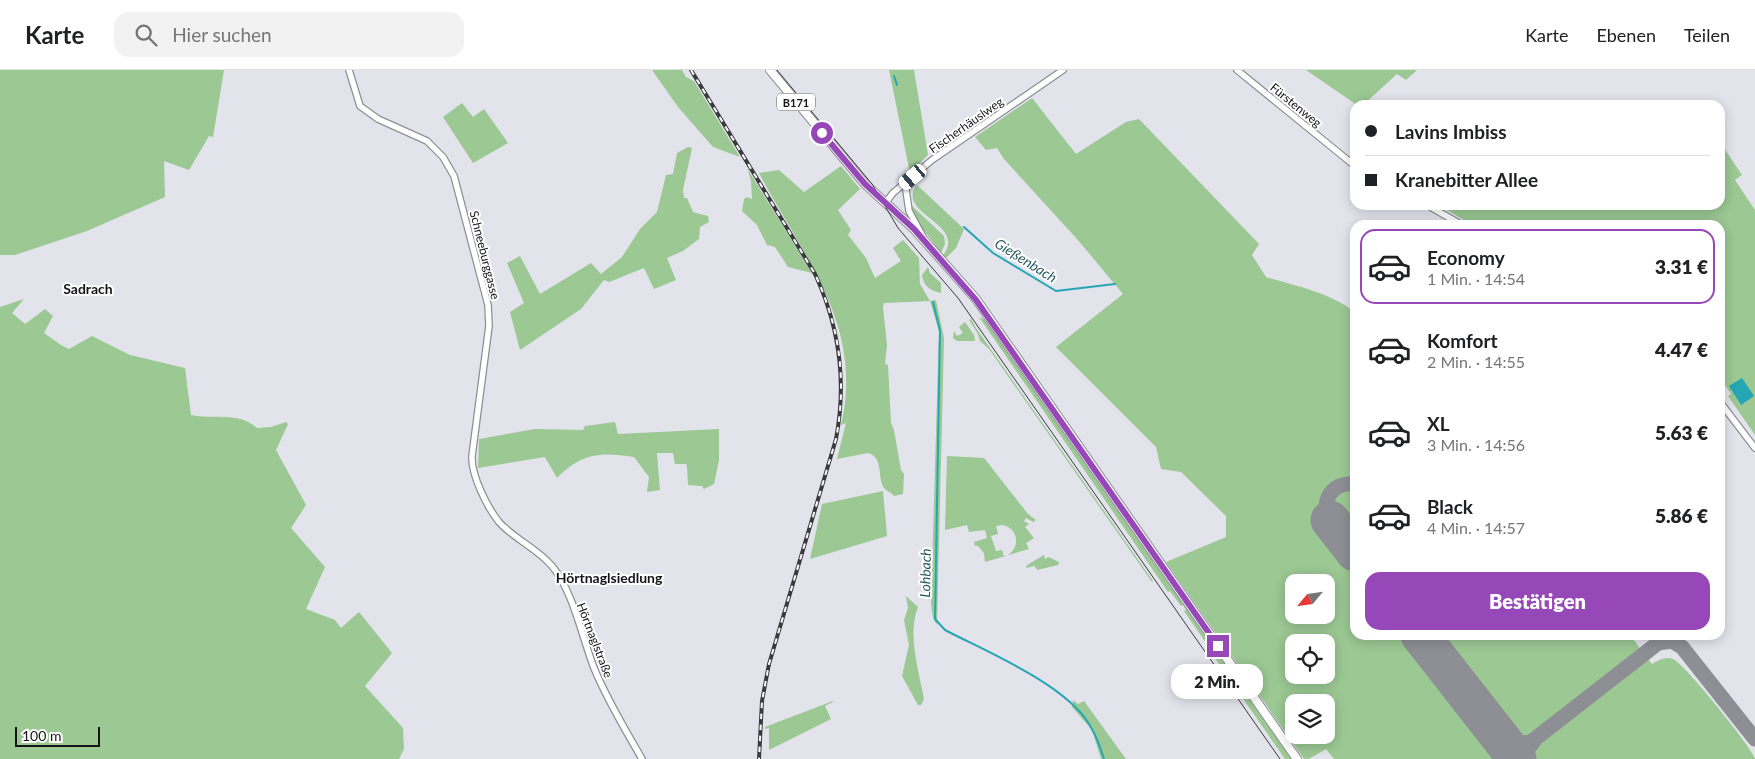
<!DOCTYPE html>
<html lang="de">
<head>
<meta charset="utf-8">
<style>
  :root { --surface:#fff; --page:#f2f2f2; --text:#202124; --muted:#757577; --line:#e0e0e0; --accent:#9748b8 }
  body { margin:0; font-family:Lato,sans-serif; background:var(--page); color:var(--text); height:100vh; display:flex; flex-direction:column; font-size:19px; white-space:nowrap }
  * { box-sizing:border-box; margin:0 }
  p { font-size:16px; color:var(--muted) }
  .icon { flex:none; width:28px; height:28px; fill:none; stroke:currentColor; stroke-width:2; stroke-linecap:round; stroke-linejoin:round }
  .map { position:relative; flex:1; overflow:hidden }
  .sheet { position:absolute; left:1350px; top:150px; width:375px; height:420px; display:flex; flex-direction:column; background:var(--surface); border-radius:15px; box-shadow:0 2px 12px #0003 }
  .sheet>* { flex:none }
  .hud { position:absolute; left:1350px; top:30px; width:375px; height:110px; border-radius:15px; box-shadow:0 2px 12px #0003; display:grid; align-content:center; height:110px; padding:0 15px; background:var(--surface) }
  .needle { width:32px; rotate:241deg }
  .buttons { position:absolute; left:1285px; top:504px; display:grid; gap:10px }
  .buttons a { display:grid; place-items:center; width:50px; height:50px; border-radius:10px; background:var(--surface); box-shadow:0 2px 12px #0003; font-size:25px }
  .scale { position:absolute; left:15px; bottom:12px; width:85px; box-sizing:border-box; padding-left:5px; border:2px solid #141417; border-top:0; font-size:14px; line-height:18px; white-space:nowrap; color:#141417; -webkit-text-stroke:4px #fff; paint-order:stroke }
  .end { position:absolute; width:22px; height:22px; margin:-11px; border:6px solid #9748b8; background:#fff; box-shadow:0 0 0 2px #fff }
  .from { border-radius:50% }
  .bubble { position:absolute; height:35px; border-radius:15px; background:var(--surface); box-shadow:0 2px 12px #0003; font-size:16px; font-weight:800; line-height:35px; text-align:center }
  .car { position:absolute; width:15px; height:30px; margin:-15px -8px; border-radius:6px; box-shadow:0 0 4px 1px #0007; background:linear-gradient(#fff 24%,#345 0 40%,#fff 0 76%,#345 0 86%,#fff 0) }
  .hud b { display:flex; align-items:center; gap:18px; height:48px; font-size:19px }
  .hud b+b { border-top:1px solid var(--line) }
  .hud i { width:12px; height:12px; background:var(--text) }
  ul { padding:9px 0 0; list-style:none }
  li { display:flex; align-items:center; gap:15px; height:75px; margin:0 10px 8px; padding:0 5px; border:2px solid transparent; border-radius:15px }
  li div { flex:1 }
  li b { display:block; font-size:19px }
  li em { font-style:normal; font-weight:800 }
  li.selected { border-color:var(--accent) }
  li>.icon { width:45px; height:45px; stroke-width:1.5 }
  .primary-button { display:flex; gap:10px; margin-top:auto; padding:10px 15px }
  .primary-button a { flex:1; height:58px; border-radius:15px; background:var(--accent); color:#fff; font-size:20px; font-weight:800; line-height:58px; text-align:center }
  header { display:flex; align-items:center; gap:30px; box-sizing:border-box; height:70px; padding:0 25px; background:var(--surface); border-bottom:1px solid var(--line) }
  header strong { font-size:24px }
  nav { display:flex; gap:28px; margin-inline-start:auto; font-size:18px }
  .search { width:350px; height:45px; background:var(--page); display:flex; align-items:center; gap:12px; box-sizing:border-box; padding:0 18px; border-radius:15px; color:var(--muted); font-size:19px }
  .map>svg:first-child { display:block }
  .green { fill:#9bc893; fill-rule:evenodd }
  .water { fill:#26a5b5 }
  .lines { fill:none; stroke-linecap:round; stroke-linejoin:round }
  .stream { stroke:#26a5b5; stroke-width:2 }
  .taxiway { stroke:#8e8e95; stroke-width:15 }
  .runway { stroke:#8e8e95; stroke-width:39 }
  .minor-casing { stroke:#8e8f96; stroke-width:8 }
  .major-casing { stroke:#8e8f96; stroke-width:10 }
  .minor { stroke:#fff; stroke-width:5.5 }
  .major { stroke:#fff; stroke-width:8 }
  .tram { stroke:#3a3a3e; stroke-width:1 }
  .rail-casing { stroke:#3a3a3e; stroke-width:4 }
  .rail { stroke:#fff; stroke-width:2; stroke-dasharray:5.5; stroke-linecap:butt }
  .route { stroke:#9748b8; stroke-width:6 }
  .labels { text-anchor:middle; dominant-baseline:central; stroke-width:4; stroke-linejoin:round; paint-order:stroke }
  .shield { fill:#fff; stroke:#5a5a5d; stroke-width:1 }
  .shield-label { font-size:11px; font-weight:bold; fill:#141417 }
  .street-label { font-size:12px; fill:#141417; stroke:#fff }
  .water-label { font-size:14px; font-style:italic; fill:#2a5b63; stroke:#fff }
  .neighbourhood-label { font-size:14px; font-weight:bold; fill:#141417; stroke:#fff }
</style>
</head>
<body>
<header>
<strong>Karte</strong>
<div class="search"><svg class="icon" aria-label="search" viewBox="0 0 24 24"><circle cx="10" cy="10" r="6"/><path d="M15 15l6 6"/></svg>Hier suchen</div>
<nav><a>Karte</a><a>Ebenen</a><a>Teilen</a></nav>
</header>
<div class="map">
<svg width="1755" height="689" viewBox="0 0 1755 689">
  <rect width="100%" height="100%" fill="#e3e3ec"/>
  <path class="green" d="M0,0H224L213,67L209,66L189,100L164,91L165,127L87,161L15,185H0Z
    M652,0H682L686,7L694,11L740,87L713,77L678,37Z
    M889,0H914L928,85L910,103Z
    M1306,0H1417L1406,10L1397,4L1363,35H1357Z
    M1032,28L1076,84L1126,52L1139,49L1259,174L1252,185L1266,207C1296,216 1329,222 1355,242V565H1633V569L1652,594C1659,590 1665,586 1673,589C1683,592 1753,679 1755,689H1334L1326,679L1309,689H1304L1166,492L1226,467V446L1181,402L1161,399L1156,377L1056,277L1123,224L1077,169L1004,89L997,78L986,80L975,67ZM1294,512H1326V545H1294ZM1326,572V605H1294V572ZM1326,632V665H1294V632Z
    M462,33L473,47L484,39L508,73L473,93L443,47Z
    M1720,72L1742,105L1735,110L1755,140V365L1728,326L1731,324L1720,308V298L1724,296L1721,292L1725,289L1720,282V155H1472L1439,135H1720Z
    M688,77L692,78L683,120L684,128H687L693,142L708,146L709,152L700,157L699,169L683,181L667,188L676,210L654,219L644,198L609,212L604,210L581,239L520,280L510,242L524,233L507,193L520,186L540,224L591,193L601,204L622,187L640,159L657,142L666,105L673,104L677,83Z
    M841,96L860,119L838,140L851,160L848,165L866,188L875,208L901,191L893,178L903,170L919,188L920,214L930,231L936,230L944,268L937,555L933,548L931,534L939,261L930,231L884,233L883,237L887,275L885,294L888,295L891,353L894,360L901,400L904,404L903,424L894,426C891,422 888,422 885,419C876,409 885,388 868,383L837,389L846,353L841,355C865,255 802,185 759,103L779,100L804,122Z
    M747,98L812,203L788,197L775,177L767,175L757,155L742,141L744,129L747,127L752,129L751,111Z
    M917,115L964,159L956,178L946,188L943,185C968,154 894,143 917,115Z
    M909,133L944,166L945,174L941,183L916,150Z
    M928,197L930,203L941,213V223C931,221 923,216 922,205Z
    M24,229L12,243L25,254L45,239L53,246L44,263L61,275L69,279L92,266L130,285L185,298L191,345C214,350 238,341 257,358L271,357L286,352L288,354L276,380L306,435L291,458L325,497L306,539L335,550L341,558L359,542L392,583L365,616L403,658L404,679L399,689H0V237Z
    M979,247L987,251L1293,689H1285L1205,574L1206,573L1184,541L1186,540L1183,535L1181,536L1170,521L1168,522Z
    M971,249L976,258L1153,511L1152,512L989,279L980,271L978,264L969,250Z
    M965,252L974,265L975,271H957L953,268L954,261L957,266L963,263L959,257Z
    M615,352L618,364L719,359V390L714,414L704,419L702,416L688,415L687,396L686,394H675L673,383H657L660,420L647,422L649,407L634,387C600,382 582,383 557,408L545,387L478,398L479,369L535,359L583,360L585,356Z
    M947,386L984,388L1028,444L1036,450L1033,452L1026,448L1024,451L1029,454L1025,457L1034,468L1026,473L1029,479L985,492L984,483L978,476H975L974,472L987,468L985,460L969,462L967,455L945,460ZM1002,455C1020,458 1021,481 1004,487L1002,480L996,481L991,466L998,464L996,456Z
    M883,421L887,466L810,489L822,434Z
    M1044,485L1045,489L1049,487L1059,492L1058,495L1037,500L1035,496L1026,498L1027,495Z
    M906,526L918,537C907,564 919,601 924,629L921,635H918L902,606L909,575L904,550L908,538Z
    M1073,630L1078,634L1084,631L1126,689H1101L1092,660L1072,637Z
    M833,631V632L825,636L831,649L769,680V658L765,659V657Z"/>
  <path class="water" d="M1742,308L1754,326L1741,335L1729,316Z"/>
  <g class="lines">
    <path class="stream" d="M894,6L897,15
      M964,157L993,183L1056,221L1115,214
      M933,232L940,261L935,549L945,560C987,582 1065,614 1089,654C1096,665 1100,676 1104,689"/>
    <path class="taxiway" d="M1330,450C1319,431 1333,411 1355,414
      M1499,666L1512,674L1531,672L1658,573L1672,571L1682,577L1755,669
      M1525,689L1528,679L1534,671"/>
    <path class="runway" d="M1330,450L1355,482
      M1420,565L1517,689"/>
    <defs>
      <path id="minor" d="M349,0L360,36L378,49L427,71L443,87L454,106L488,235L489,256L472,386C471,405 487,437 499,452C514,469 537,478 552,496C573,521 582,567 594,598C607,630 625,659 642,689
        M1237,0L1355,96
        M905,113L909,141L922,165
        M886,132L893,123L932,90L1063,0
        M1427,135L1462,155
        M1720,332L1755,378"/>
      <path id="major" d="M770,0L865,114L914,159L976,229L1297,689"/>
    </defs>
    <use href="#minor" class="minor-casing"/>
    <use href="#major" class="major-casing"/>
    <use href="#minor" class="minor"/>
    <use href="#major" class="major"/>
    <path class="tram" d="M777,0L872,114L898,158L958,228L1280,689"/>
    <defs>
      <path id="rail" d="M691,0L815,204C840,258 847,311 836,369L769,594L762,631L759,689"/>
    </defs>
    <use href="#rail" class="rail-casing"/>
    <use href="#rail" class="rail"/>
  </g>
  <g class="lines">
    <path class="route" d="M822,63L865,114L914,159L976,230L1218,576"/>
  </g>
  <g class="labels">
    <rect class="shield" x="777" y="23.5" width="38" height="17" rx="4"/>
    <g class="shield-label">
      <text x="796" y="32">B171</text>
    </g>
    <g class="street-label">
      <text transform="translate(1296 35) rotate(39)">Fürstenweg</text>
      <text transform="translate(966 55) rotate(-35)">Fischerhäuslweg</text>
      <text transform="translate(485 185) rotate(76)">Schneeburggasse</text>
      <text transform="translate(595 570) rotate(69)">Hörtnaglstraße</text>
    </g>
    <g class="water-label">
      <text transform="translate(1026 190) rotate(32)">Gießenbach</text>
      <text transform="translate(925 503) rotate(-89)">Lohbach</text>
    </g>
    <g class="neighbourhood-label">
      <text x="88" y="218">Sadrach</text>
      <text x="609" y="507">Hörtnaglsiedlung</text>
    </g>
  </g>
</svg>
<div class="buttons">
<a><svg class="needle" viewBox="-14 -14 28 28"><path d="M0-13l5 13h-10z" fill="#e53935"/><path d="M0 13l5-13h-10z" fill="#757577"/></svg></a>
<a><svg class="icon" aria-label="locate" viewBox="0 0 24 24"><circle cx="12" cy="12" r="6"/><path d="M12 2v4M12 18v4M2 12h4M18 12h4"/></svg></a>
<a><svg class="icon" aria-label="layers" viewBox="0 0 24 24"><path d="M12 4l9 5-9 5-9-5zM3 14l9 5 9-5"/></svg></a>
</div>
<div class="scale">100 m</div>
<i class="end from" style="left:822px;top:63px"></i>
<i class="end" style="left:1218px;top:576px"></i>
<div class="bubble" style="left:1171px;top:594px;width:92px">2 Min.</div>
<i class="car" style="left:913px;top:107px;rotate:230deg"></i>
<div class="hud">
<b><i class="from"></i>Lavins Imbiss</b>
<b><i></i>Kranebitter Allee</b>
</div>
<section class="sheet">
<ul>
<li class="selected"><svg class="icon" aria-label="car" viewBox="0 0 24 24"><path d="M5 17H2v-5l4-1 3-4h7l3 4 3 1v5h-3M9 17h6M6 11h13"/><circle cx="7" cy="17" r="2"/><circle cx="17" cy="17" r="2"/></svg><div><b>Economy</b><p>1 Min. · 14:54</p></div><em>3.31 €</em></li>
<li><svg class="icon" aria-label="car" viewBox="0 0 24 24"><path d="M5 17H2v-5l4-1 3-4h7l3 4 3 1v5h-3M9 17h6M6 11h13"/><circle cx="7" cy="17" r="2"/><circle cx="17" cy="17" r="2"/></svg><div><b>Komfort</b><p>2 Min. · 14:55</p></div><em>4.47 €</em></li>
<li><svg class="icon" aria-label="car" viewBox="0 0 24 24"><path d="M5 17H2v-5l4-1 3-4h7l3 4 3 1v5h-3M9 17h6M6 11h13"/><circle cx="7" cy="17" r="2"/><circle cx="17" cy="17" r="2"/></svg><div><b>XL</b><p>3 Min. · 14:56</p></div><em>5.63 €</em></li>
<li><svg class="icon" aria-label="car" viewBox="0 0 24 24"><path d="M5 17H2v-5l4-1 3-4h7l3 4 3 1v5h-3M9 17h6M6 11h13"/><circle cx="7" cy="17" r="2"/><circle cx="17" cy="17" r="2"/></svg><div><b>Black</b><p>4 Min. · 14:57</p></div><em>5.86 €</em></li>
</ul>
<div class="primary-button"><a>Bestätigen</a></div>
</section>
</div>
</body>
</html>
